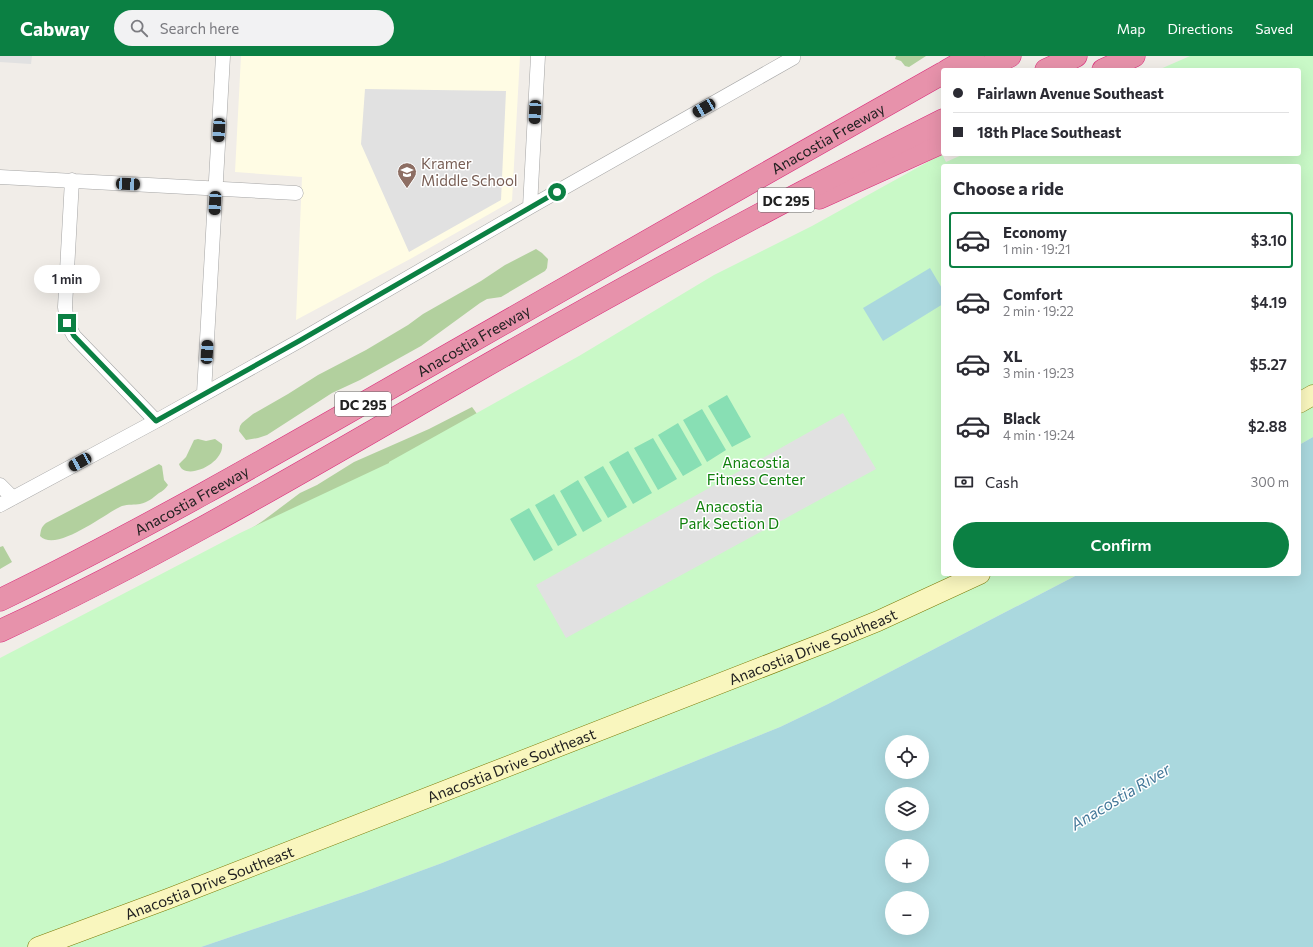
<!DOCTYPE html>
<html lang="en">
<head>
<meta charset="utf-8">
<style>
  :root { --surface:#fff; --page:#f2f2f3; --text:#2b2b33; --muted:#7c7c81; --line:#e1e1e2; --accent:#0b8043 }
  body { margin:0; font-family:Commissioner,sans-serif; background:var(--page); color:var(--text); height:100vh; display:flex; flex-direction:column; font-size:15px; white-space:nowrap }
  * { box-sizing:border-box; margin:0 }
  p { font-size:13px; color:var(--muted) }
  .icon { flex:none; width:22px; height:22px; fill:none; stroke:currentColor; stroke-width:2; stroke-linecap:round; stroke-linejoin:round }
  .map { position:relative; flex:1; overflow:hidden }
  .panel { position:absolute; left:941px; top:108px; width:360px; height:412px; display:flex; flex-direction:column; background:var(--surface); border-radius:4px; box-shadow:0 4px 16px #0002 }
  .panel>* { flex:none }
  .banner { position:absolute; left:941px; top:12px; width:360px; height:88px; border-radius:4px; box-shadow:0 4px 16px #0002; display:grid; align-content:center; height:88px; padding:0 12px; background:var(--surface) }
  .fabs { position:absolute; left:885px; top:679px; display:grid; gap:8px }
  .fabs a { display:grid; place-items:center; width:44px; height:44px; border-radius:50%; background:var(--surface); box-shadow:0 4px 16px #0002; font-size:20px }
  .end { position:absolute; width:18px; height:18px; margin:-9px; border:5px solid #0b8043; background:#fff; box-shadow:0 0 0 2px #fff }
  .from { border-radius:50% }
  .bubble { position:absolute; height:28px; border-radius:14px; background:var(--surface); box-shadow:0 4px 16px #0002; font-size:13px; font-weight:600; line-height:28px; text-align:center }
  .car { position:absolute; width:12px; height:24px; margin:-12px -6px; border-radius:5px; box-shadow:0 0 3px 1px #0007; background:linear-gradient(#222 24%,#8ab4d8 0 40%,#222 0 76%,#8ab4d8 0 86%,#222 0) }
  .banner b { display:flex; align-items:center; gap:14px; height:38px; font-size:15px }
  .banner b+b { border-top:1px solid var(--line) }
  .banner i { width:10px; height:10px; background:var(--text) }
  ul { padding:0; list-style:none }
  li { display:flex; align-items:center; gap:12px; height:56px; margin:0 8px 6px; padding:0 4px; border:2px solid transparent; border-radius:4px }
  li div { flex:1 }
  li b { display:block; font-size:15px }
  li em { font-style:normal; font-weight:600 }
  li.active { border-color:var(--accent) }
  li>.icon { width:36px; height:36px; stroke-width:1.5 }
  h2 { padding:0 12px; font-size:18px; line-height:48px }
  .pay { display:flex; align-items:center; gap:10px; height:44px; padding:0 12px; font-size:15px }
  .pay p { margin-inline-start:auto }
  .cta { display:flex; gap:8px; margin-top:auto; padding:8px 12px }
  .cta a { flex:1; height:46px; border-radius:24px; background:var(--accent); color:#fff; font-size:16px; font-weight:600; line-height:46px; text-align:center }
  header { display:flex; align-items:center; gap:24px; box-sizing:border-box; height:56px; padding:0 20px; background:var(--accent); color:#fff }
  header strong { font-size:19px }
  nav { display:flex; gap:22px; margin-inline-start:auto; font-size:14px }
  .search { width:280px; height:36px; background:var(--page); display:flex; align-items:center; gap:10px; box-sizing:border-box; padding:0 14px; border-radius:22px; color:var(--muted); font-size:15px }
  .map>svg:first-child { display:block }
  .education { fill:#fffce4 }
  .forest { fill:#b2d09e }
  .park { fill:#c9f9c7 }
  .pitch { fill:#88dfb4 }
  .parking { fill:#e1e1e1 }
  .water { fill:#aad8de; fill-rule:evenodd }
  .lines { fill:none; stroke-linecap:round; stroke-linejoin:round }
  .street-casing { stroke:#a5a5a5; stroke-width:15 }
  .secondary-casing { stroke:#7a7a06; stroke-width:21 }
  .highway-casing { stroke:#da2b7a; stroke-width:23 }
  .street { stroke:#fff; stroke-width:14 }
  .secondary { stroke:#f9f6be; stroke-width:20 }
  .highway { stroke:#e792ab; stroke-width:22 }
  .route { stroke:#0b8043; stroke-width:5 }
  .labels { text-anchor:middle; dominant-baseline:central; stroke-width:3; stroke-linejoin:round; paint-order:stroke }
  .shield { fill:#fff; stroke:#646464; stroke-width:1 }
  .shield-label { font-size:14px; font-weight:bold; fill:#212121 }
  .street-label { font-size:15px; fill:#212121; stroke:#fff }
  .education-label { font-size:15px; fill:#785e54; stroke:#fff; text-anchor:start }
  .park-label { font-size:15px; fill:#10810d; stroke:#fff }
  .water-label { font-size:16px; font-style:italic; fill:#447899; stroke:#fff }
</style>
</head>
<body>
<header>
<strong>Cabway</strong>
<div class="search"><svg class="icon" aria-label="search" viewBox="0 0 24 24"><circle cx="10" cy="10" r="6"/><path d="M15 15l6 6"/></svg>Search here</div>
<nav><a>Map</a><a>Directions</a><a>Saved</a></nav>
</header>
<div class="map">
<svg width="1313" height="891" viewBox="0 0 1313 891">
  <rect width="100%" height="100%" fill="#f1ede8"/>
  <path class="education" d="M241,0H520L512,145L412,202L296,264L302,121L235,116Z"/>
  <path class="forest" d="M896,0H926L909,11L905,10L901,5L895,3Z
    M536,193L542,197L548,203L547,212L545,215L501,241L487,243L480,247L421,290L360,324L332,337L267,379L258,382L246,384L239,375L240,370L242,367L253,358L288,338L318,319L366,294L408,269L423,258L481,225L505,209Z
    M472,351L486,370L237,482L264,464L300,437L317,429L354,406L429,373Z
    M198,383L206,385L215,383L222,388C225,408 184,426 179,408L186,401L194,384Z
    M159,408L162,410L164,424L168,429C165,433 163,435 159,437C153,442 148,446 140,448C135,449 128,448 122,450C105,457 57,497 40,480C41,474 41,471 46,467Z
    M3,490L12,506L0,513V491Z"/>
  <path class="park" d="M1190,0H1313V381L1299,389V110H943V518H1079L828,648L780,671L442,807L363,836L201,891H0V602L240,477L389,407V406L579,300L714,219L812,170L942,98L946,106L964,98H1299V14H1158Z"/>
  <path class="pitch" d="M727,339L751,381L732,391L708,350Z
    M702,353L726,394L707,406L683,364Z
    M678,367L702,409L683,420L658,379Z
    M653,382L677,423L658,434L634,392Z
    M628,395L652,437L633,448L609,406Z
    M603,410L627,451L608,462L584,421Z
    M578,424L602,465L583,476L560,435Z
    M554,438L577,479L558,490L535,449Z
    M529,452L553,494L534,505L510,463Z"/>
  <path class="parking" d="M0,0H32L31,8L0,6Z
    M365,33L506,35L501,144L409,196L361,88Z
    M843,357L876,413L566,582L536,529Z"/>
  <path class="water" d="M930,212L943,234V248L883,285L863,252Z
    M1313,381V891H201L363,836L442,807L780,671L828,648L1079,518H1299V389ZM892,686H922V716H892ZM892,738H922V768H892ZM892,790H922V820H892ZM892,842H922V872H892Z"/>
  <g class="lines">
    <defs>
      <path id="street" d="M0,121L296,137
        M72,124L65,251L67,267L74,280L156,365
        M530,151L538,0
        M204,337L223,0
        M0,429L13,442
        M0,449L156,365L299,285L530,151L793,2V0"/>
      <g id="secondary">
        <path d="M1299,347L1313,339"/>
        <path id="s1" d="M38,891L170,842L829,585L878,565L980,518"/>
      </g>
      <g id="highway">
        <path d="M948,14L973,0"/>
        <path d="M981,14L1010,0"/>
        <path d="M1046,14L1076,0"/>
        <path d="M1103,14L1134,0"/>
        <path d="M819,142L943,86"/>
        <path id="s2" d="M0,544C148,472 291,389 434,307C603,210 773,113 943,17"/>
        <path d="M0,575C166,498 324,403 482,312C634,225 787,142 943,64"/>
      </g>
    </defs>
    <use href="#street" class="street-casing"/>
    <use href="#secondary" class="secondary-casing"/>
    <use href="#highway" class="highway-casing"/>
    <use href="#street" class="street"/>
    <use href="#secondary" class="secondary"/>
    <use href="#highway" class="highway"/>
  </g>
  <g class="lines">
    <path class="route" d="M67,267L74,280L156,365L299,285L557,136"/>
  </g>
  <defs>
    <symbol id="school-pin" viewBox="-11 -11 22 30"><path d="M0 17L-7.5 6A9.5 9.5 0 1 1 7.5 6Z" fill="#8d6e63" stroke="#fff"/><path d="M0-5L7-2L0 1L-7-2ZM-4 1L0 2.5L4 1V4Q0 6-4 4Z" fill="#fff"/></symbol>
  </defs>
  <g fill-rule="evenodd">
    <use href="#school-pin" x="396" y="105" width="22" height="30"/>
  </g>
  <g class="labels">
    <g class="shield">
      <rect x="758" y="132" width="56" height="24" rx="3"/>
      <rect x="335" y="336" width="56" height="24" rx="3"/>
    </g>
    <g class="shield-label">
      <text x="786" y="144">DC 295</text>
      <text x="363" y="348">DC 295</text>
    </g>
    <g class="street-label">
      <text stroke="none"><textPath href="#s2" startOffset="948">Anacostia Freeway</textPath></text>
      <text stroke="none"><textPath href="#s2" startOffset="540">Anacostia Freeway</textPath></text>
      <text stroke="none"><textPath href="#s2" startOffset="216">Anacostia Freeway</textPath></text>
      <text stroke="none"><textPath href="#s1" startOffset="831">Anacostia Drive Southeast</textPath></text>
      <text stroke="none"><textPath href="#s1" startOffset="507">Anacostia Drive Southeast</textPath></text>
      <text stroke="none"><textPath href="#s1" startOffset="183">Anacostia Drive Southeast</textPath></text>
    </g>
    <g class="education-label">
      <text x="421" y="107">Kramer<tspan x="421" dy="17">Middle School</tspan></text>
    </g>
    <g class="park-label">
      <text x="756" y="406">Anacostia<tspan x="756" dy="17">Fitness Center</tspan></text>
      <text x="729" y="450">Anacostia<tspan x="729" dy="17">Park Section D</tspan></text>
    </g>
    <g class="water-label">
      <text transform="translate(1120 740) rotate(-31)">Anacostia River</text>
    </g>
  </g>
</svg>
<div class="fabs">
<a><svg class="icon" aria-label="locate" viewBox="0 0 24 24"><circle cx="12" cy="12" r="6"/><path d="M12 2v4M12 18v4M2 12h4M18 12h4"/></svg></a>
<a><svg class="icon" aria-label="layers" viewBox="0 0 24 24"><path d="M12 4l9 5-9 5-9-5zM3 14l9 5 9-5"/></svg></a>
<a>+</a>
<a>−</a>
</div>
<i class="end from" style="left:557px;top:136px"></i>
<i class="end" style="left:67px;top:267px"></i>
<div class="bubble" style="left:34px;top:209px;width:66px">1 min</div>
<i class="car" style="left:704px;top:52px;rotate:240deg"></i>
<i class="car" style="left:535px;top:56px;rotate:183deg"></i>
<i class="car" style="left:219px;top:74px;rotate:183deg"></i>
<i class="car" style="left:128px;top:128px;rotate:93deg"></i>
<i class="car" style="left:215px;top:147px;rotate:183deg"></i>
<i class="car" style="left:207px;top:296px;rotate:3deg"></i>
<i class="car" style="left:80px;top:406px;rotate:241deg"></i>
<div class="banner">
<b><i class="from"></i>Fairlawn Avenue Southeast</b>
<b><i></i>18th Place Southeast</b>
</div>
<section class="panel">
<h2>Choose a ride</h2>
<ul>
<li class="active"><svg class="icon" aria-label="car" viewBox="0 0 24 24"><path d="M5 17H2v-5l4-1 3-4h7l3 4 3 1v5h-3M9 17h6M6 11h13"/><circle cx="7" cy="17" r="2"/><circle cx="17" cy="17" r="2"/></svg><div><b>Economy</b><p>1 min · 19:21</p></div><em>$3.10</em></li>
<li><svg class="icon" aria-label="car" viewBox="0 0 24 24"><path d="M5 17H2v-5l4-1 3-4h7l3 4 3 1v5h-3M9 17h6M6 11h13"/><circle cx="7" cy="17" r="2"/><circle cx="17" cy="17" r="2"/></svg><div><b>Comfort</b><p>2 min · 19:22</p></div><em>$4.19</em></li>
<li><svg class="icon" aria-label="car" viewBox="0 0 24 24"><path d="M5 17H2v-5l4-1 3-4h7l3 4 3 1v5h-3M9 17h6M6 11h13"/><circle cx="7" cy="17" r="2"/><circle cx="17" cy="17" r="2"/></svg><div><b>XL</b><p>3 min · 19:23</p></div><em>$5.27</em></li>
<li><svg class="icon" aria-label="car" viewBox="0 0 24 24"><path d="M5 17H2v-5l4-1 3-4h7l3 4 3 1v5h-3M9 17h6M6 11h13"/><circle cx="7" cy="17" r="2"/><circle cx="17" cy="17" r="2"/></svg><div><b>Black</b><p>4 min · 19:24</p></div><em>$2.88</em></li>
</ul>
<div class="pay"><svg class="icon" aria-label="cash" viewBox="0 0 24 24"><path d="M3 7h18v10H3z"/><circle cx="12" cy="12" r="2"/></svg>Cash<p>300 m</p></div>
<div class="cta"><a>Confirm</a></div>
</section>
</div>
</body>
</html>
